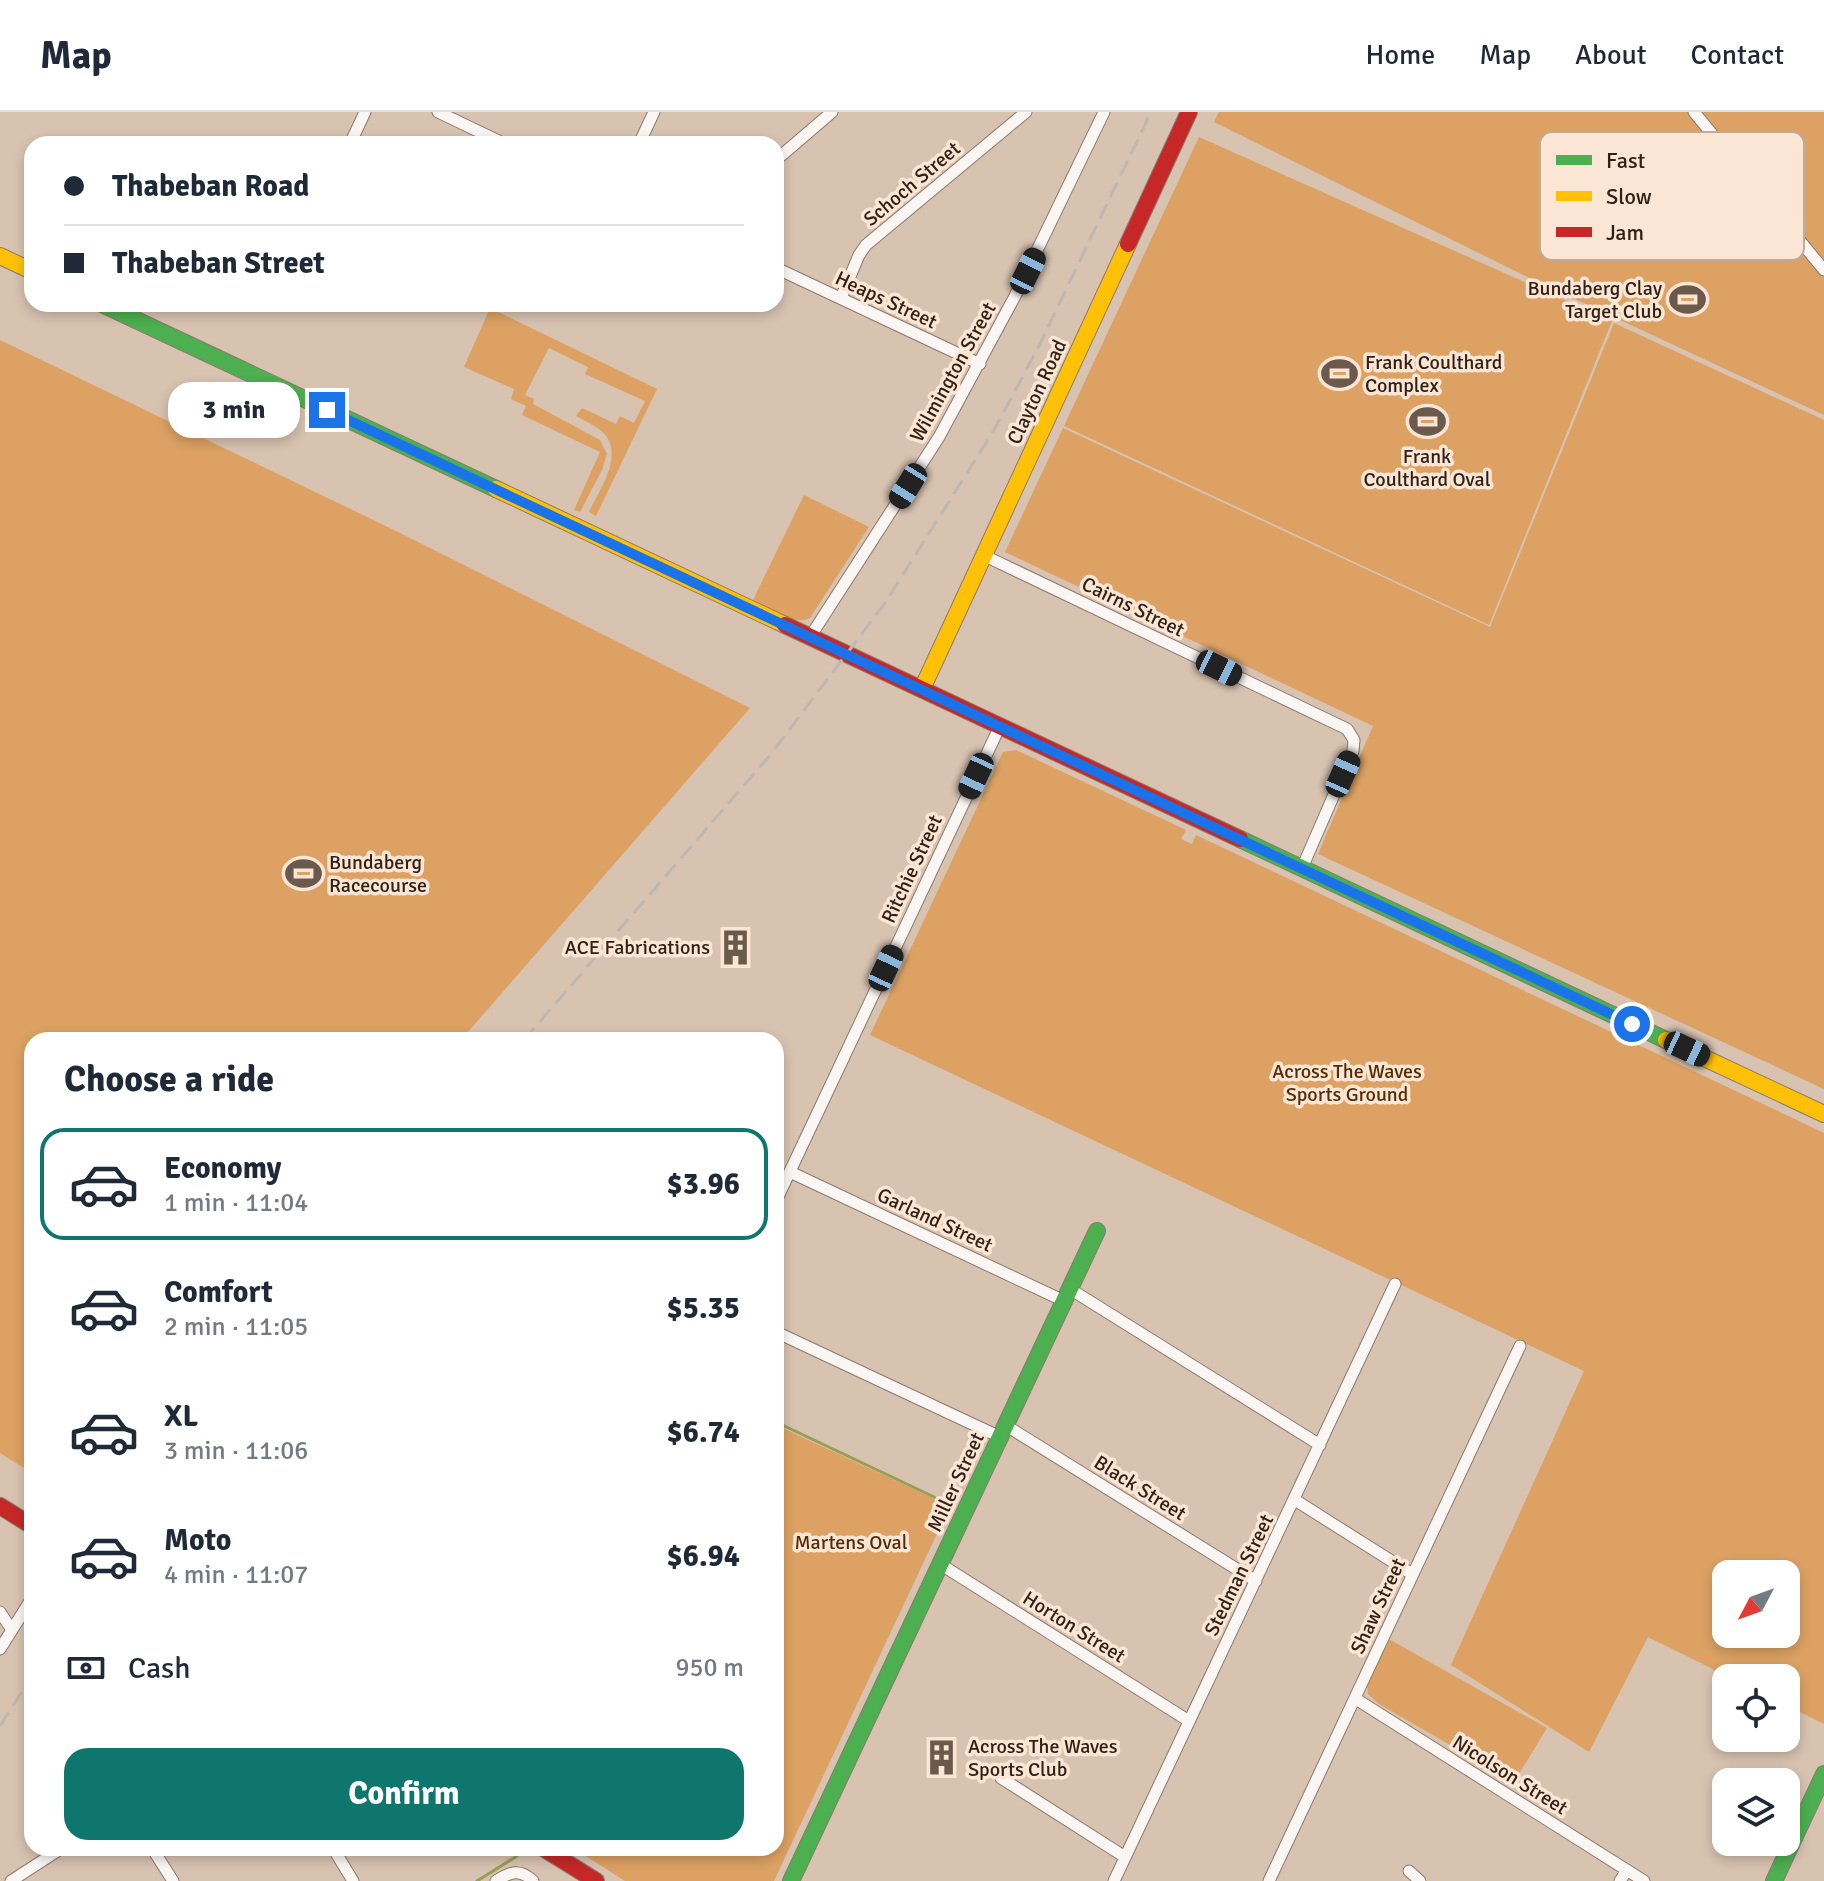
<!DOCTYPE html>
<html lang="en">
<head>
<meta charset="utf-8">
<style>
  :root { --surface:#fff; --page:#f6f6f7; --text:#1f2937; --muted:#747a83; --line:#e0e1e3; --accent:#0f766e }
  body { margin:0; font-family:Signika,sans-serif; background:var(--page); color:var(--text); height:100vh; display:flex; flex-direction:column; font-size:30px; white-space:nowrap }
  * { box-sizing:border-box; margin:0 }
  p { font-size:26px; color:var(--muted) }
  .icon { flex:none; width:44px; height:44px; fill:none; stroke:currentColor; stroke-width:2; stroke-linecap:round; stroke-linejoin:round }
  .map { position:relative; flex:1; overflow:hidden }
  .panel { position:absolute; left:24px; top:920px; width:760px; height:824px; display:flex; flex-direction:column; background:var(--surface); border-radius:24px; box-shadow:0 4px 12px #0003 }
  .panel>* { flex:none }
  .banner { position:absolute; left:24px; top:24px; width:760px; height:176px; border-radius:24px; box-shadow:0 4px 12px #0003; display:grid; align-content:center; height:176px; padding:0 40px; background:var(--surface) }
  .needle { width:52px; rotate:229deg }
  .fabs { position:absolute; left:1712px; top:1448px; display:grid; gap:16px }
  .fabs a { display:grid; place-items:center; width:88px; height:88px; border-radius:16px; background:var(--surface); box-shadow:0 4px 12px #0003; font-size:40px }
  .end { position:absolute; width:36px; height:36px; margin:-18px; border:10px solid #1a73e8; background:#fff; box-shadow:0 0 0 4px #fff }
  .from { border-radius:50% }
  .bubble { position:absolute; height:56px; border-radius:24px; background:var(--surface); box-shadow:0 4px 12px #0003; font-size:26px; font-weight:800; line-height:56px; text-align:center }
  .car { position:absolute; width:24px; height:48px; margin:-24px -12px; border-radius:10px; box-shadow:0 0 6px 2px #0007; background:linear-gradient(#222 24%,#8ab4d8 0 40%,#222 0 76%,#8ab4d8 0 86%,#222 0) }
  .banner b { display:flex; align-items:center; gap:28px; height:76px; font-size:30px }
  .banner b+b { border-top:2px solid var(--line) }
  .banner i { width:20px; height:20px; background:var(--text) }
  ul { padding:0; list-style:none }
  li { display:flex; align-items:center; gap:24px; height:112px; margin:0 16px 12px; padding:0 24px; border:4px solid transparent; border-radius:24px }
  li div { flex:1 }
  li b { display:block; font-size:30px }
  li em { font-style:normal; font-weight:800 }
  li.selected { border-color:var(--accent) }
  li>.icon { width:72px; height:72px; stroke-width:1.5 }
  h2 { padding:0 40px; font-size:36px; line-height:96px }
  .pay { display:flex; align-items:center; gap:20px; height:88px; padding:0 40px; font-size:30px }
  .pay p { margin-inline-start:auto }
  .action { display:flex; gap:16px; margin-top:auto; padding:16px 40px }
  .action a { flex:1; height:92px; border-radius:24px; background:var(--accent); color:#fff; font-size:32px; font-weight:800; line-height:92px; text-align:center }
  header { display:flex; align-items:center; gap:48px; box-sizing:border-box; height:112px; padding:0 40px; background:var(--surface); border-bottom:2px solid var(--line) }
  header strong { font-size:38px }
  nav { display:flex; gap:44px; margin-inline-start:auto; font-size:28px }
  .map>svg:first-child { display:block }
  .green { fill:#dca163; fill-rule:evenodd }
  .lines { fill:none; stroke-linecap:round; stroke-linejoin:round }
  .stream { stroke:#969f53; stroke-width:3 }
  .street-casing { stroke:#8b7a6d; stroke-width:13 }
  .fast-casing { stroke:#8b7a6d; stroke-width:18 }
  .slow-casing { stroke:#8b7a6d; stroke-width:18 }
  .jam-casing { stroke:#8b7a6d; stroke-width:18 }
  .street { stroke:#f9f6f3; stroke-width:11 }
  .fast { stroke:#4caf50; stroke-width:16 }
  .slow { stroke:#ffc107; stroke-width:16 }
  .jam { stroke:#c62828; stroke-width:16 }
  .rail { stroke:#beb8b3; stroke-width:3; stroke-dasharray:16 8; stroke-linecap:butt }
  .route { stroke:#1a73e8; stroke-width:10 }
  .labels { text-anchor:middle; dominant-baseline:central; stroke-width:7; stroke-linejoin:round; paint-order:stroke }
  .street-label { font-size:20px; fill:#302114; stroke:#fbe6d5 }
  .poi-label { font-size:20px; fill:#302114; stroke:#fbe6d5; text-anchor:start }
  .park-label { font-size:20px; fill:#532d03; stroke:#fbe6d5 }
  .key { fill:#fbe6d5; stroke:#beab9b; stroke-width:2 }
  .key-label { font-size:22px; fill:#302114 }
</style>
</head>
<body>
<header>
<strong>Map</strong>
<nav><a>Home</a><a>Map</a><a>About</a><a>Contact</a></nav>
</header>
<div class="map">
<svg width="1824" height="1769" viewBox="0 0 1824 1769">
  <rect width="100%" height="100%" fill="#d8c2b0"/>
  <path class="green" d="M1219,0H1824V303L1515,159L1214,10Z
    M1199,25L1612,209L1489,513L1064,314Z
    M490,196L657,277L596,404L589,400C600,376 628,339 599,317C592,312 583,308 576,304L582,296L616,312L620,304L634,311L645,289L585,262L588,255L549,236L525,283L534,287L533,292L600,328L607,342L602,358L580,400L574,398L600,340L522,303L526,294L511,287L514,277L464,255Z
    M1614,211L1824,308V977L1318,742L1373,614L1005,440L1063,316L1490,515Z
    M0,228L396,419L750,596L461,928H32V1361L0,1341Z
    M804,383L869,415L810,506C793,515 768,495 753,488Z
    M1016,638L1186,718L1181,727L1192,732L1196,723L1824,1021V1612L1786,1593V1566H1731L1648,1525L1589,1640L1451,1553L1584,1259L870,923L1003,640ZM1726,1462H1786V1522H1726Z
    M776,1313L950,1394L774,1769H625L573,1736H776Z
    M1387,1526L1547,1616L1514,1670L1379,1592L1368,1582L1367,1570Z"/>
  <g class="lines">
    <path class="stream" d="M776,1310L951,1393
      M477,1769L517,1744L516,1741"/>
    <defs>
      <path id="street" d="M438,0L505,32
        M1694,0L1824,158
        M350,32L365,0
        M639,32L654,0
        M776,48L832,0
        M776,156L980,252
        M841,186L859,143L866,133L1026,0
        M983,443L1347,617L1354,628L1353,639L1302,756
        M810,525L939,325L1015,184L1104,0
        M790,1060L1064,1189
        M776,1089L1000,614
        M1070,1177L1320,1333
        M776,1220L1000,1325
        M1005,1313L1256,1469
        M1295,1388L1412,1462
        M940,1452L1189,1609
        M0,1500L12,1518
        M0,1537L32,1486
        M1356,1587L1644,1769
        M1001,1666L1125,1745
        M152,1736L173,1769
        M333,1736L353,1769
        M1409,1759L1420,1769
        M11,1769L62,1736
        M496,1769C510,1760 520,1756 533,1769
        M1114,1769L1395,1172
        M1269,1769L1520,1234
        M1620,1769L1627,1758"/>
      <path id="fast" d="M102,192L496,377
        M1240,727L1666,928
        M791,1769L1097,1119
        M1774,1769L1824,1662"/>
      <path id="slow" d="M0,144L32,159
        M496,377L785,513
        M922,577L1128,132
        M1666,928L1824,1002"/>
      <path id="jam" d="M1128,132L1189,0
        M785,513L1240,727
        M0,1394L32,1414
        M543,1736L596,1769"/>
    </defs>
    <use href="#street" class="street-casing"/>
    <use href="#fast" class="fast-casing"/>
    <use href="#slow" class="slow-casing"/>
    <use href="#jam" class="jam-casing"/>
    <use href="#street" class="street"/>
    <use href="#fast" class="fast"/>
    <use href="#slow" class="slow"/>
    <use href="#jam" class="jam"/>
    <path class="rail" d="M524,928L771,642L885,491L994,318L1040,232L1151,0
      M0,1614L32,1564"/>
  </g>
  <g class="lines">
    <path class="route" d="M327,298L1632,912"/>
  </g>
  <defs>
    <symbol id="stadium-bare" viewBox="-9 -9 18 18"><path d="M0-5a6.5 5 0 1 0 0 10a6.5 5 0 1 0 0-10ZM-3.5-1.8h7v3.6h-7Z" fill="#6b594b" stroke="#fbe6d5" stroke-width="2.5" paint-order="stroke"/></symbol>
    <symbol id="building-bare" viewBox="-9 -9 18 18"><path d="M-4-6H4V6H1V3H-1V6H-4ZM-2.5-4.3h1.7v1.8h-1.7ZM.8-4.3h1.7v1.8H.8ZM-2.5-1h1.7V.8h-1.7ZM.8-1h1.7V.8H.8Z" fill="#6b594b" stroke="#fbe6d5" stroke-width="2.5" paint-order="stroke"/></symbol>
  </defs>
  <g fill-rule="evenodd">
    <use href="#stadium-bare" x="1662" y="162" width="51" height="51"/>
    <use href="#stadium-bare" x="1314" y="236" width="51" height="51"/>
    <use href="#stadium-bare" x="1402" y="284" width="51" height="51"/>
    <use href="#stadium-bare" x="278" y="736" width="51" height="51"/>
    <use href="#building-bare" x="710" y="810" width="51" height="51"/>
    <use href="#building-bare" x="916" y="1620" width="51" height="51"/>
  </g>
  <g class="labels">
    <g class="street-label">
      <text transform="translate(912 72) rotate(-40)">Schoch Street</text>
      <text transform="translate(886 188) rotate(25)">Heaps Street</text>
      <text transform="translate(953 260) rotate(-61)">Wilmington Street</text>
      <text transform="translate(1037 280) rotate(-65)">Clayton Road</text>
      <text transform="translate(1133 495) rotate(26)">Cairns Street</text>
      <text transform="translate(912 757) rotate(-65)">Ritchie Street</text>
      <text transform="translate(935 1108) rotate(25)">Garland Street</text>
      <text transform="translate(956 1370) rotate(-65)">Miller Street</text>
      <text transform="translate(1140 1376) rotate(32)">Black Street</text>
      <text transform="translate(1239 1463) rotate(-64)">Stedman Street</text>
      <text transform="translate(1378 1494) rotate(-65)">Shaw Street</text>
      <text transform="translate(1074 1515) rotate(32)">Horton Street</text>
      <text transform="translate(1510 1663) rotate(32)">Nicolson Street</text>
    </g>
    <g class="poi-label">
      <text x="1662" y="176" text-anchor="end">Bundaberg Clay<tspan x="1662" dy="23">Target Club</tspan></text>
      <text x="1365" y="250">Frank Coulthard<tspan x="1365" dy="23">Complex</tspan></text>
      <text x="1427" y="344" text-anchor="middle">Frank<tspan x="1427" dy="23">Coulthard Oval</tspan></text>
      <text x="329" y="750">Bundaberg<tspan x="329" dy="23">Racecourse</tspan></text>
      <text x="710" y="835" text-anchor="end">ACE Fabrications</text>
      <text x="968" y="1634">Across The Waves<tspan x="968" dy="23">Sports Club</tspan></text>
    </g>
    <g class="park-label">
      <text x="1347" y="959">Across The Waves<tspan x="1347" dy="23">Sports Ground</tspan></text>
      <text x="851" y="1430">Martens Oval</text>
    </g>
  </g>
  <rect x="1540" y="20" width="264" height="128" rx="12" class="key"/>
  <rect x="1556" y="43" width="36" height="10" fill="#4caf50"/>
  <rect x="1556" y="79" width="36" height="10" fill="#ffc107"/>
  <rect x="1556" y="115" width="36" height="10" fill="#c62828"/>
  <g class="key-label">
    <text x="1606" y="56">Fast</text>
    <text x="1606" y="92">Slow</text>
    <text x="1606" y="128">Jam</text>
  </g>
</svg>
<div class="fabs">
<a><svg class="needle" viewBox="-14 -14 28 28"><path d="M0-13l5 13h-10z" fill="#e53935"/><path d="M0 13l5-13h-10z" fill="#747a83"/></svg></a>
<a><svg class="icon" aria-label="locate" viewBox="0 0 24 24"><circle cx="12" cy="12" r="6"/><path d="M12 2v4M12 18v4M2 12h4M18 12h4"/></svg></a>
<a><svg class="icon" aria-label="layers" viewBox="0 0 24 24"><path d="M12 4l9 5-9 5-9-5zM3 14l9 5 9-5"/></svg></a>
</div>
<i class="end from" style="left:1632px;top:912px"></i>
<i class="end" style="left:327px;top:298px"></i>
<div class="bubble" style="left:168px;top:270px;width:132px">3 min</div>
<i class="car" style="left:1028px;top:159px;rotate:26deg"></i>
<i class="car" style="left:908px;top:374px;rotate:212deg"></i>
<i class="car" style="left:1219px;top:556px;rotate:116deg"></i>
<i class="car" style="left:1343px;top:662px;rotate:24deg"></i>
<i class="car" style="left:976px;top:664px;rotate:205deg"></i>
<i class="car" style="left:886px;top:856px;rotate:25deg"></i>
<i class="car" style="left:1687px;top:937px;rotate:115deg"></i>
<div class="banner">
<b><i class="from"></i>Thabeban Road</b>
<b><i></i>Thabeban Street</b>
</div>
<section class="panel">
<h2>Choose a ride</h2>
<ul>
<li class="selected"><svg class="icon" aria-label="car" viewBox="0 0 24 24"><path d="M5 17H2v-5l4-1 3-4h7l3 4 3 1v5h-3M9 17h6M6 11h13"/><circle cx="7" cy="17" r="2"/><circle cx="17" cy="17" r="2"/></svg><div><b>Economy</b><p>1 min · 11:04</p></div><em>$3.96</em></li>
<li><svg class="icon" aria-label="car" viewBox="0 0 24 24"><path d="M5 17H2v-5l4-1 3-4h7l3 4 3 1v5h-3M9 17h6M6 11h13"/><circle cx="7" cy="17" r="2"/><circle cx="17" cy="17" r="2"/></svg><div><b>Comfort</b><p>2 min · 11:05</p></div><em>$5.35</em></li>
<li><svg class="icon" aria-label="car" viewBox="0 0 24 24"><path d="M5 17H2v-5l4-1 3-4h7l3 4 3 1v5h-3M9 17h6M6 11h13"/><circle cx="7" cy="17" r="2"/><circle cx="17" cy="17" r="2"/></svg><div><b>XL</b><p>3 min · 11:06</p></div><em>$6.74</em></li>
<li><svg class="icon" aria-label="car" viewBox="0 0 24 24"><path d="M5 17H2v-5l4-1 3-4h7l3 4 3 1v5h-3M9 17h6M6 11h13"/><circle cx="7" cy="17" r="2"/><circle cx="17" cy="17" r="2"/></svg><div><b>Moto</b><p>4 min · 11:07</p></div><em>$6.94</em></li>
</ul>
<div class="pay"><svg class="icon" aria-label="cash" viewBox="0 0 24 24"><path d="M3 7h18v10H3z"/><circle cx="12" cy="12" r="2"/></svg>Cash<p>950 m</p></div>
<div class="action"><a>Confirm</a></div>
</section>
</div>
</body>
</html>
